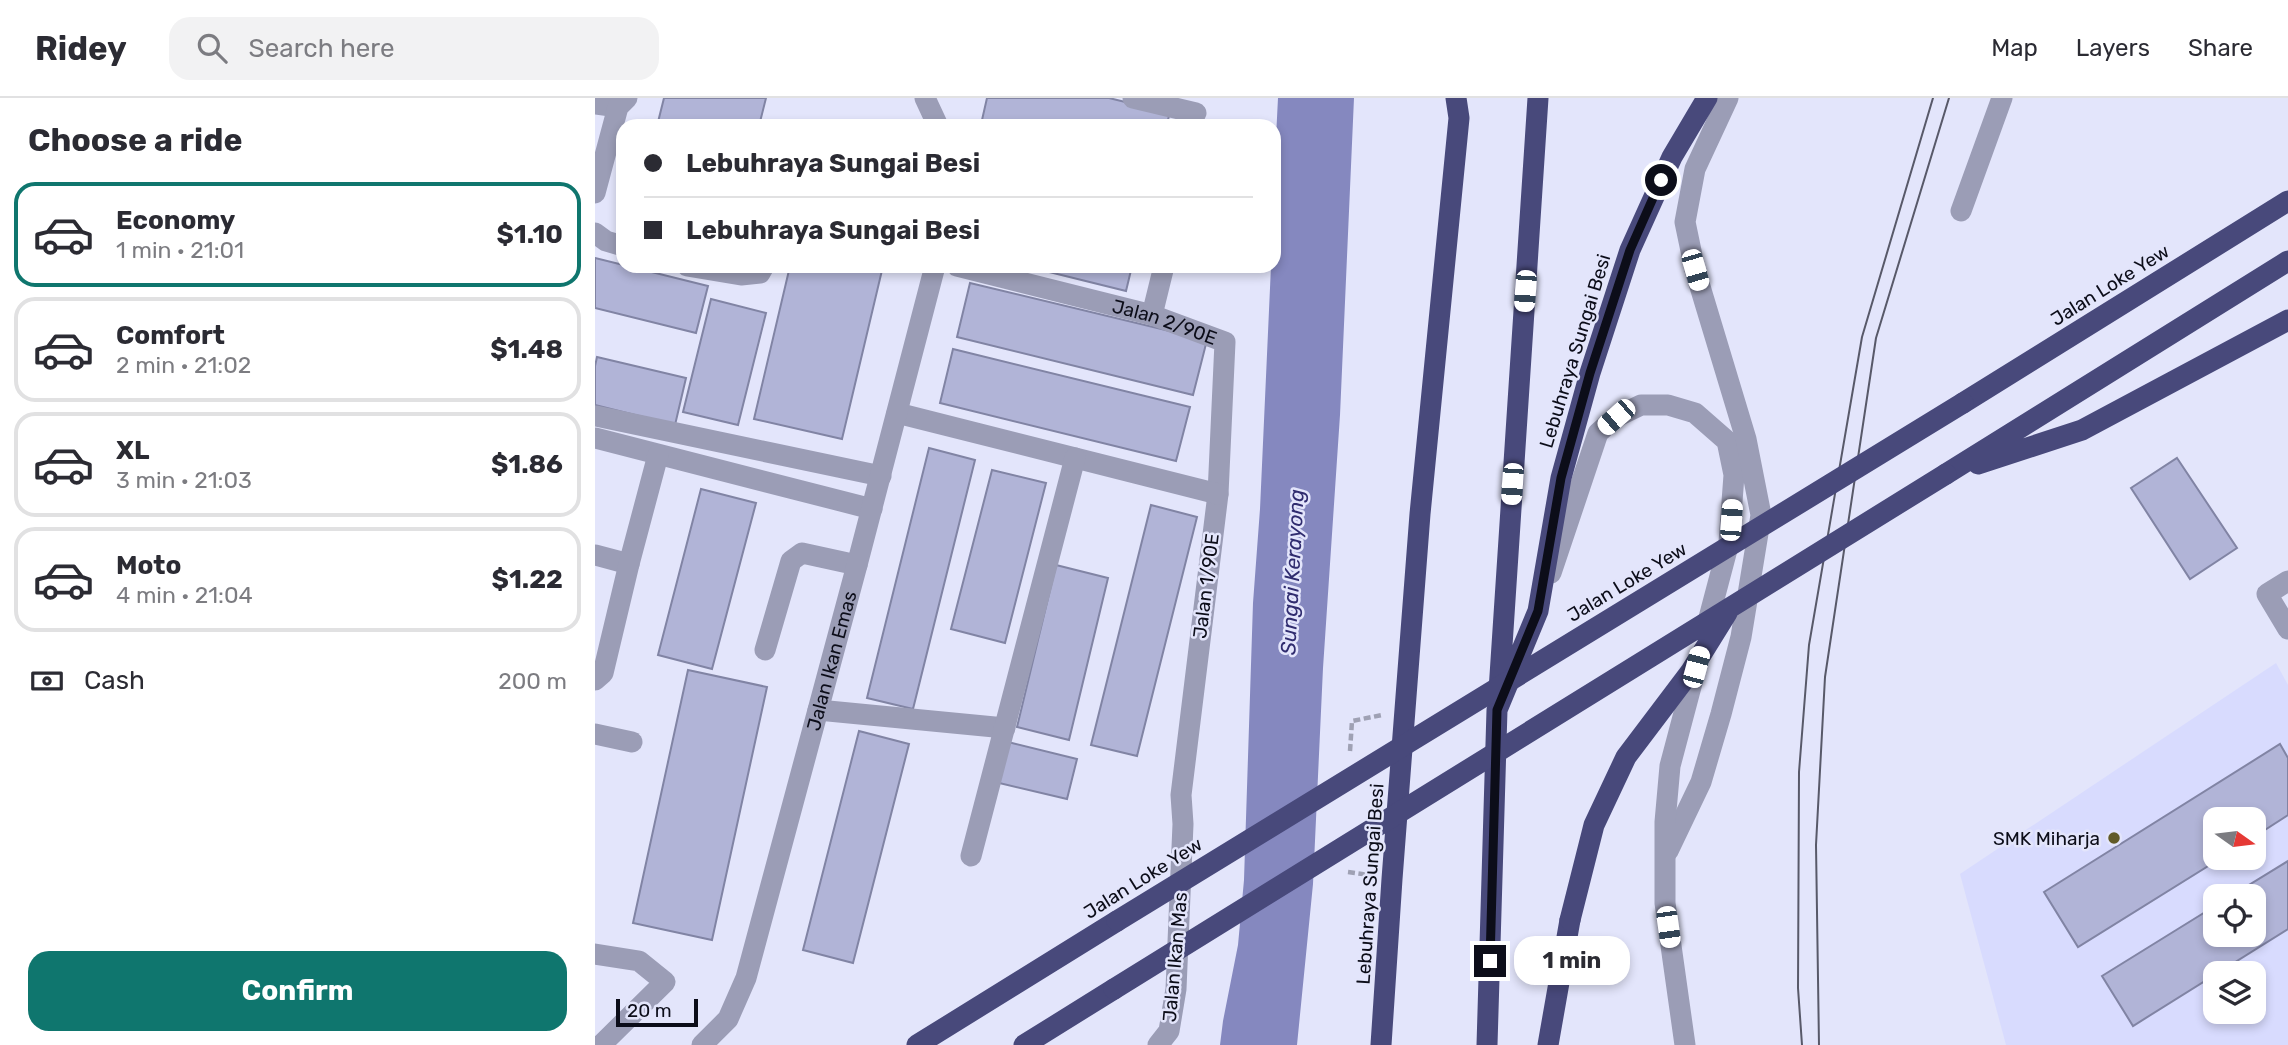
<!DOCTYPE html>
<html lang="en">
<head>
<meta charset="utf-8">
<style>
  :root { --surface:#fff; --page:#f2f2f3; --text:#2b2b33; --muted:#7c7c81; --line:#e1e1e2; --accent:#0f766e }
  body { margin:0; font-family:Rubik,sans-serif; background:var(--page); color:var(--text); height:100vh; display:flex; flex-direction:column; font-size:26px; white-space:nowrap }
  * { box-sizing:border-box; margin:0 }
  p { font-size:23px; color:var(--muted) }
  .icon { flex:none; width:38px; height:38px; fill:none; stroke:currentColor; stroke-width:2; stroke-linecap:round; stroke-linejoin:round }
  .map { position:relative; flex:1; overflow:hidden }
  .details { display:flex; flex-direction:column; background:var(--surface); width:595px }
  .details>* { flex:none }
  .guide { position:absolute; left:21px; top:21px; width:665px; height:154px; border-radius:21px; box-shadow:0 4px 10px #0003; display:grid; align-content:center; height:154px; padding:0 28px; background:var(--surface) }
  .needle { width:46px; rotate:104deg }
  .fabs { position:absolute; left:1608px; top:709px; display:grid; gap:14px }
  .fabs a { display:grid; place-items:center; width:63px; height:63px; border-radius:14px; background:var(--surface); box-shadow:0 4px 10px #0003; font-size:35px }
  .scale { position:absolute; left:21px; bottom:18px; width:82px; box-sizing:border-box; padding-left:7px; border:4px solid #0c0d19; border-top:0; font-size:19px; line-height:24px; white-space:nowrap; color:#0c0d19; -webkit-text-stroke:5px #e3e5fb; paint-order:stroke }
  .end { position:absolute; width:32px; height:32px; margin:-16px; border:9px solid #0c0d19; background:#fff; box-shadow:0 0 0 4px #fff }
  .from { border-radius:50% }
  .bubble { position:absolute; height:49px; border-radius:21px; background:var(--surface); box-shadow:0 4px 10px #0003; font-size:23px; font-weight:700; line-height:49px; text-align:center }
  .car { position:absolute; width:21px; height:42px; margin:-21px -10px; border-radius:9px; box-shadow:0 0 5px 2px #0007; background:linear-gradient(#fff 24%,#345 0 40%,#fff 0 76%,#345 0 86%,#fff 0) }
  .guide b { display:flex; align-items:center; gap:24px; height:66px; font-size:26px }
  .guide b+b { border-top:2px solid var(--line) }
  .guide i { width:18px; height:18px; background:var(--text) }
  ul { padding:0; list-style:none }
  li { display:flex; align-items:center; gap:21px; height:105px; margin:0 14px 10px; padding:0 14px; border:4px solid var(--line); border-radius:21px }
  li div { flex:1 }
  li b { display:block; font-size:26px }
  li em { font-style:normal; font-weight:700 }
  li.active { border-color:var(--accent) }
  li>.icon { width:63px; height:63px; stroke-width:1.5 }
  h2 { padding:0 28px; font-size:32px; line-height:84px }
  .pay { display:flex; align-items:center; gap:18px; height:77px; padding:0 28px; font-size:26px }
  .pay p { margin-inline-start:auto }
  .cta { display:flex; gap:14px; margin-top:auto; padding:14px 28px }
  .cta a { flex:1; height:80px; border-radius:21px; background:var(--accent); color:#fff; font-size:28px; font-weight:700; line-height:80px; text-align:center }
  header { display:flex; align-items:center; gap:42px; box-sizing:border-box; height:98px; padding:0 35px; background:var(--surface); border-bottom:2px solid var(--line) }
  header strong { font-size:33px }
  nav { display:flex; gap:38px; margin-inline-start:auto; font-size:24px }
  .search { width:490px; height:63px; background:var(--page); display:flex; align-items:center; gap:18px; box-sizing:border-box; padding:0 24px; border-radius:21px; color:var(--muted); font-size:26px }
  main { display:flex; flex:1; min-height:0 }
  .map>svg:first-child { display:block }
  .built { fill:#d8dbfe; fill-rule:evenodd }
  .water { fill:#8588bf }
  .building { fill:#b1b4d7; stroke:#8184a4; stroke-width:2 }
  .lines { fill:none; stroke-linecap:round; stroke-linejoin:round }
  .path { stroke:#9fa1b4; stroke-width:4.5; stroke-dasharray:7 3.5; stroke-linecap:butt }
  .minor { stroke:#9b9db6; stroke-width:21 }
  .highway { stroke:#48497b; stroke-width:21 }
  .tram { stroke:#585969; stroke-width:2 }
  .highway-bridge { stroke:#48497b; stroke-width:21 }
  .route { stroke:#0c0d19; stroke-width:9 }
  .poi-dot { fill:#625b27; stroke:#e3e5fb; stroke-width:2.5 }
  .labels { text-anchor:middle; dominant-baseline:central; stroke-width:5; stroke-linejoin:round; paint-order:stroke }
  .street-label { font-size:19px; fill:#0c0d19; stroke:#e3e5fb }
  .poi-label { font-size:19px; fill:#0c0d19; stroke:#e3e5fb; text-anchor:end }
  .water-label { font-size:21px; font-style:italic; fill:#302c6f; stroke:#e3e5fb }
</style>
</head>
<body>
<header>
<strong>Ridey</strong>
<div class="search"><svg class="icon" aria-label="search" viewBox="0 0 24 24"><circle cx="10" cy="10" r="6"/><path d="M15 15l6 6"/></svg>Search here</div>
<nav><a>Map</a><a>Layers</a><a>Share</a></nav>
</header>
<main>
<section class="details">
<h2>Choose a ride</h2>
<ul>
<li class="active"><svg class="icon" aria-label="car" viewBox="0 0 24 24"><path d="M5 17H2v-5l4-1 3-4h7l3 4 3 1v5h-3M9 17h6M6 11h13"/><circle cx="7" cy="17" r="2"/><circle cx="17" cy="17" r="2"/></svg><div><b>Economy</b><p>1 min · 21:01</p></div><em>$1.10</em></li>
<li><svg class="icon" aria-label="car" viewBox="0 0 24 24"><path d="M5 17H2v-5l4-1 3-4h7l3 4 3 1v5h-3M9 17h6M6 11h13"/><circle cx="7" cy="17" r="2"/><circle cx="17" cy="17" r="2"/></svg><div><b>Comfort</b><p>2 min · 21:02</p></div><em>$1.48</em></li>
<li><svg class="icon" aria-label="car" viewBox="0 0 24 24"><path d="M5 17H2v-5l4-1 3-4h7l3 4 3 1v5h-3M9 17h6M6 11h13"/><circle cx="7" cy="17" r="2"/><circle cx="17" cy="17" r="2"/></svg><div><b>XL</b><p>3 min · 21:03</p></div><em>$1.86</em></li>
<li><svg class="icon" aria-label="car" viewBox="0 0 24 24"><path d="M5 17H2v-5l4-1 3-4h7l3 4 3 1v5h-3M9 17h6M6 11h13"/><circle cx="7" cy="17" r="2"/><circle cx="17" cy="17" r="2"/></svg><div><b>Moto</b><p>4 min · 21:04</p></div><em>$1.22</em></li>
</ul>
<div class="pay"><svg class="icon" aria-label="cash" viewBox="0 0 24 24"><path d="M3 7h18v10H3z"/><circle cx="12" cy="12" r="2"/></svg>Cash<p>200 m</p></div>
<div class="cta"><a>Confirm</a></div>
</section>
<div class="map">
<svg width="1693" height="947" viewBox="0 0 1693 947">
  <rect width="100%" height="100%" fill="#e3e5fb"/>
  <path class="built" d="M1681,565L1693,587V947H1411L1365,776ZM1620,721H1659V760H1620ZM1620,798H1659V836H1620ZM1620,875H1659V914H1620Z"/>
  <path class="water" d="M683,0H759L745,317L728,570L718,786L702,947H625L628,923L643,847L649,782L658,505L665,411L676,168H679V79Z"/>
  <path class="building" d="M69,0H171L164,28H62Z
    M392,0H514L575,15L571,28H411L387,22Z
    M0,160L113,188L101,235L0,210Z
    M195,168H288L247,341L159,321Z
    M430,168H537L531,193Z
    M375,185L612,242L598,297L362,239Z
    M116,201L171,215L143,327L88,314Z
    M358,251L595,309L581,363L345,305Z
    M2,259L91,280L80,327L0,307V268Z
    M334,350L380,362L318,611L272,600Z
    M1582,360L1642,450L1595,481L1536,390Z
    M397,372L451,385L410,545L356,531Z
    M106,391L161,405L117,571L63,557Z
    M556,407L602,419L542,658L496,647Z
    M461,467L513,480L474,642L422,629Z
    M93,572L172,589L117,842L38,825Z
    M264,633L314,646L258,865L208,852Z
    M409,643L482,661L472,701L400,684Z
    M1685,646L1693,660V717L1659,739V721H1620V760H1626L1483,849L1449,794Z
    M1693,763V831L1538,928L1507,878L1620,808V836H1659V798H1636Z"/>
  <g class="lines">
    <path class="path" d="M755,653L757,623L787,617
      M753,774L775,777"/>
    <g class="minor">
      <path d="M330,0L343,28"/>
      <path d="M538,0L601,15"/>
      <path d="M0,6L23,9"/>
      <path d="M0,95L23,9L32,0"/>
      <path d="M1366,113L1407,0"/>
      <path d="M0,135L11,143L28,148"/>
      <path d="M92,168L146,177L165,175L169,168"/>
      <path id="s1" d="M362,168L557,217L630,244L623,396L586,697L588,726L581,891L574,933L563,947"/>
      <path d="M557,217L569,168"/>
      <path d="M302,315L623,396"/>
      <path d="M1,318L286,378"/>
      <path d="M0,340L277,411"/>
      <path d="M0,457L34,466"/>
      <path d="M956,475L1003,335L1021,319L1046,307H1073L1100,315L1132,343L1139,377L1134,444L1110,535"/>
      <path d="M1693,483L1672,496L1693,531"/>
      <path d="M170,552L196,463L207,455L262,467"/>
      <path d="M0,582L8,575L34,466L63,357"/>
      <path d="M223,612L410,630"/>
      <path d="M0,636L37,644"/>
      <path d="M1073,753L1106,684L1126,616L1146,539L1166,417L1151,341L1100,172L1090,124L1100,71L1133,0"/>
      <path d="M376,758L480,360"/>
      <path d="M0,856L44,863L70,884L6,947"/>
      <path id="s2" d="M107,947L133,921L151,880L262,467L340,168"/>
      <path d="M1090,947L1070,805V724L1075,668L1102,566"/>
    </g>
    <path class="highway" d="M1368,305L1693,103
      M1383,366L1487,332L1693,222
      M1351,376L1693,163
      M904,593L943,0
      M322,947L522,823
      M429,947L519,891
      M786,947L797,781L825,416L864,20L861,0
      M892,947L902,612L943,513L966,380L995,275L1035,152L1077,59L1112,0
      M953,947L975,822"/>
    <path class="tram" d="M1207,947L1203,890L1204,674L1214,547L1267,239L1338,0
      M1224,947L1221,747L1230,579L1281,240L1354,0"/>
    <path class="highway-bridge" d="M975,822L999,727L1031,659L1096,573L1132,515
      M522,823L1368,305
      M519,891L1351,376"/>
  </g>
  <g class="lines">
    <path class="route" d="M895,863L902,612L943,513L966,380L995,275L1035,152L1066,82"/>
  </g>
  <circle class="poi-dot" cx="1519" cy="740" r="7"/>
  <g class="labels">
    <g class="street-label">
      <text transform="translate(1515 187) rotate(-32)">Jalan Loke Yew</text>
      <text stroke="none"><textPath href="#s1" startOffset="215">Jalan 2/90E</textPath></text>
      <text transform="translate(980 253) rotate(-73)">Lebuhraya Sungai Besi</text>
      <text transform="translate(1032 484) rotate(-31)">Jalan Loke Yew</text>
      <text transform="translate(611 488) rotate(-83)">Jalan 1/90E</text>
      <text stroke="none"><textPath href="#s2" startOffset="410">Jalan Ikan Emas</textPath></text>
      <text transform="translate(548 780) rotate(-32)">Jalan Loke Yew</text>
      <text transform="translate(775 786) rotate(-86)">Lebuhraya Sungai Besi</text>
      <text transform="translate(580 859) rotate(-85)">Jalan Ikan Mas</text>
    </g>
    <g class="poi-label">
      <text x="1505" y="740">SMK Miharja</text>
    </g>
    <g class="water-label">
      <text transform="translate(697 474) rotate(-87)">Sungai Kerayong</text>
    </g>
  </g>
</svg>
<div class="fabs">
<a><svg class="needle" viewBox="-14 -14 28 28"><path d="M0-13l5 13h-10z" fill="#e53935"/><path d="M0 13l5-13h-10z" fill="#7c7c81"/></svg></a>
<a><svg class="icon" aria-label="locate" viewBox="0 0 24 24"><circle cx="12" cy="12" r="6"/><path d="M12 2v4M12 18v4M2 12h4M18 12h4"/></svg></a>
<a><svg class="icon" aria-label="layers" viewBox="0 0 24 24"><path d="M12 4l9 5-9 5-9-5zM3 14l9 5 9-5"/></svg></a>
</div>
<div class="scale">20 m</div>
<i class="end from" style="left:1066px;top:82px"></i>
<i class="end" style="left:895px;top:863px"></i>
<div class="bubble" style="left:919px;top:838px;width:116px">1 min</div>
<i class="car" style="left:1100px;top:172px;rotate:164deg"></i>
<i class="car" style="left:930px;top:193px;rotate:184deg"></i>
<i class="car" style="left:1021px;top:319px;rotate:229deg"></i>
<i class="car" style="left:917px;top:386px;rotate:184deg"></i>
<i class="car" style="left:1136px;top:422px;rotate:4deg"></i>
<i class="car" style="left:1101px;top:569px;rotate:15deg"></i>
<i class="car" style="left:1073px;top:829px;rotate:172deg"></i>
<div class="guide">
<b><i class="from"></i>Lebuhraya Sungai Besi</b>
<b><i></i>Lebuhraya Sungai Besi</b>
</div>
</div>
</main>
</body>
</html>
